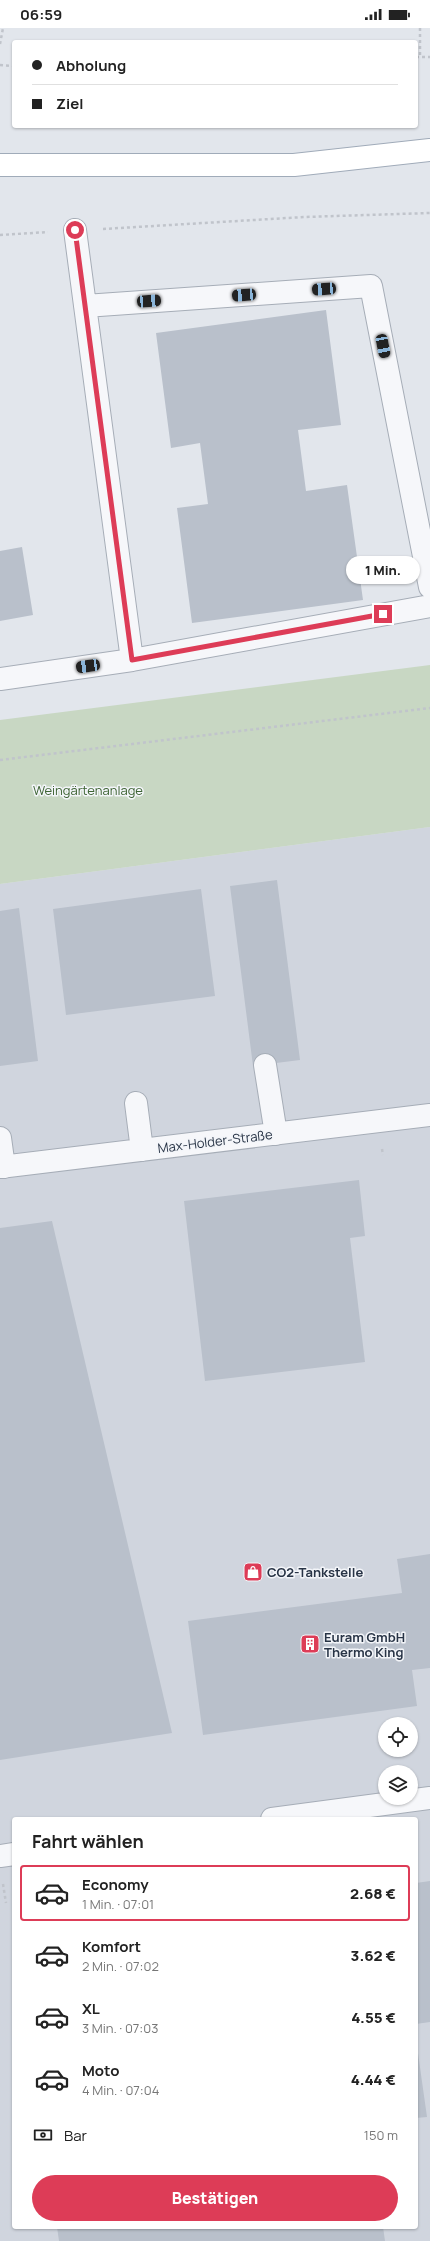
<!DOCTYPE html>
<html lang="de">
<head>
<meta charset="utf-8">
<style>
  :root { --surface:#fff; --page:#f2f2f2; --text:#222; --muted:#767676; --line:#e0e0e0; --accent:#dd3c57 }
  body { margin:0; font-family:Manrope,sans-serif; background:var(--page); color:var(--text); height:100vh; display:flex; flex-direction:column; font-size:15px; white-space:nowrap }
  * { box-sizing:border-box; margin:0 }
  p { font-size:13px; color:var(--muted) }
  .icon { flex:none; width:22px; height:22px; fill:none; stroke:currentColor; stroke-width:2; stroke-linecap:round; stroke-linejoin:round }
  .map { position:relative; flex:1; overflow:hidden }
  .details { position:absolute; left:12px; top:1789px; width:406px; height:412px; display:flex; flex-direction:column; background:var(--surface); border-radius:4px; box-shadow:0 1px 3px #0004 }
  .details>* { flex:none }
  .guide { position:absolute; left:12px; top:12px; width:406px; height:88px; border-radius:4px; box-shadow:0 1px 3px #0004; display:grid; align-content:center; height:88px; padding:0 20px; background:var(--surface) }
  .buttons { position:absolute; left:378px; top:1689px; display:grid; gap:8px }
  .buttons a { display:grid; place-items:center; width:40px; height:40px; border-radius:50%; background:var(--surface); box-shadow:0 1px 3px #0004; font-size:20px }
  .end { position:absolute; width:18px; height:18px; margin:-9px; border:5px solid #dd3c57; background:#fff; box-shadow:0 0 0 2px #fff }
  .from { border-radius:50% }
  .bubble { position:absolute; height:28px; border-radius:14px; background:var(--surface); box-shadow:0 1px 3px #0004; font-size:13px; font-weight:800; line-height:28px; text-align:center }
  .car { position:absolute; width:12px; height:24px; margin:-12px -6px; border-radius:5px; box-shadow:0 0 3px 1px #0007; background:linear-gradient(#222 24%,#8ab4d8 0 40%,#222 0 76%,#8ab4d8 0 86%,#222 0) }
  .guide b { display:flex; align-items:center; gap:14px; height:38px; font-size:15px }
  .guide b+b { border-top:1px solid var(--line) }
  .guide i { width:10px; height:10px; background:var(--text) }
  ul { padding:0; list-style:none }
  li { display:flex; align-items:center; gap:12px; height:56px; margin:0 8px 6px; padding:0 12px; border:2px solid transparent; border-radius:4px }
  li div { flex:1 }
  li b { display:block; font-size:15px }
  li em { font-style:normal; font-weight:800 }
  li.on { border-color:var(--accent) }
  li>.icon { width:36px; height:36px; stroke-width:1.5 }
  h2 { padding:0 20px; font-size:18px; line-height:48px }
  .pay { display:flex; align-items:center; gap:10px; height:44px; padding:0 20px; font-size:15px }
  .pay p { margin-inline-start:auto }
  .action { display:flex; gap:8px; margin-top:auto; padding:8px 20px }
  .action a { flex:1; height:46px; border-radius:24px; background:var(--accent); color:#fff; font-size:16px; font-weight:800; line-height:46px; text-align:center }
  .status { display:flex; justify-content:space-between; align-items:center; height:28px; padding:0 20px; background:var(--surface); direction:ltr }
  .status svg { height:11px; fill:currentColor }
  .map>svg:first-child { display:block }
  .built { fill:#d0d5de; fill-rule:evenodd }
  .green { fill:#c8d7c3 }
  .building { fill:#b9c0cb }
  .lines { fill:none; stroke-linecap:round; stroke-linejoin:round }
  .minor-casing { stroke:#a6adb7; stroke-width:24 }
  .major-casing { stroke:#a0abb9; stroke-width:24 }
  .path { stroke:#c0c4cb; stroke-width:2.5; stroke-dasharray:3 3; stroke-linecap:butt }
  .minor { stroke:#f6f7fa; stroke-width:22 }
  .major { stroke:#fff; stroke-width:22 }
  .route { stroke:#dd3c57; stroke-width:5 }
  .labels { text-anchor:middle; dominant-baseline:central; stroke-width:3; stroke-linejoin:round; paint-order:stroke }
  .park-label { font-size:13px; fill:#3e6434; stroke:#f3f5f9 }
  .street-label { font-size:13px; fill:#283446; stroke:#f3f5f9 }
  .poi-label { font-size:13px; font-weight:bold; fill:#283446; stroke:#f3f5f9; text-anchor:start }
</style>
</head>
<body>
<div class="status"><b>06:59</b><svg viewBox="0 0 49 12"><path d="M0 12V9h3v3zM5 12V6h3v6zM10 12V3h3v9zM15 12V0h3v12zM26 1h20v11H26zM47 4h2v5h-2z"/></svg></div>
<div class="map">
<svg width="430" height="2213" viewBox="0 0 430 2213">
  <rect width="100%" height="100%" fill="#e2e6ec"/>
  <path class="built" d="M430,799V2213H0V856ZM385,1696H411V1722H385ZM385,1744H411V1770H385ZM14,1791H416V2199H14Z"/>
  <path class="green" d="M430,637V799L0,856V692Z"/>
  <path class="building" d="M326,282L341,397L298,402L306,463L347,457L363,572L192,595L177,480L208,476L200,415L171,420L156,305Z
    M22,519L33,587L0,593V523Z
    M277,852L300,1032L253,1038L230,858Z
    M201,861L215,968L66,987L53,881Z
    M19,880L38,1033L0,1038V883Z
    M359,1152L365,1208L350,1210L365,1334L205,1353L184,1173Z
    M52,1193L172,1705L0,1732V1200Z
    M430,1526V1640L412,1642L417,1678L203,1707L188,1593L402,1565L397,1531Z
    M430,1853V1994L416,1996V1855Z
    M416,2011L427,2089L416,2090Z
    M57,2199H383L385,2213H59Z"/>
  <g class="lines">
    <defs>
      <path id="minor" d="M85,278L371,258L430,559
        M132,632L430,578
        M0,651L132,632L75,202
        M265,1037L276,1106
        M136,1075L142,1122
        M0,1110L4,1139
        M0,1139L430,1087
        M272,1791L430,1770
        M0,1828L14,1826"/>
      <path id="major" d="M0,137H294L430,122"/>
    </defs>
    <use href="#minor" class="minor-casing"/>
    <use href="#major" class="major-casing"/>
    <path class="path" d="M420,0V29
      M0,16L3,0
      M416,29H430
      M0,37L14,38
      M103,201L304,189L430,185
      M0,207L48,204
      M0,732L430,680
      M382,1121L383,1127
      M3,1856L6,1875"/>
    <use href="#minor" class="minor"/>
    <use href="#major" class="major"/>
  </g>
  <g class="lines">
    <path class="route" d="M75,202L132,632L383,586"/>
  </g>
  <defs>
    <symbol id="shop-square" viewBox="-11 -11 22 22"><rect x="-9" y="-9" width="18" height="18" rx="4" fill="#dd3c57" stroke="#f3f5f9"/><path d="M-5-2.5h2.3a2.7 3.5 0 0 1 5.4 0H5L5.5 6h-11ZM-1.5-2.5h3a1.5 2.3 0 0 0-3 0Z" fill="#fff"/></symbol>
    <symbol id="building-square" viewBox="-11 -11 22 22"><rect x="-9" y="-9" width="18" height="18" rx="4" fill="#dd3c57" stroke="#f3f5f9"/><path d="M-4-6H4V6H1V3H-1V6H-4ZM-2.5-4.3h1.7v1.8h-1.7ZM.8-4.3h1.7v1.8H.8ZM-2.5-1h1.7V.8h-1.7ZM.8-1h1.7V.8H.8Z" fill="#fff"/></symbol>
  </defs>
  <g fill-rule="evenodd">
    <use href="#shop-square" x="242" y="1533" width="22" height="22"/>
    <use href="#building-square" x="299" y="1605" width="22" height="22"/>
  </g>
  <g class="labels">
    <g class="park-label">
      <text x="88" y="762">Weingärtenanlage</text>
    </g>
    <g class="street-label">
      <text transform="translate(215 1113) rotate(-7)">Max-Holder-Straße</text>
    </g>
    <g class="poi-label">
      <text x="267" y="1544">CO2-Tankstelle</text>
      <text x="324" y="1609">Euram GmbH<tspan x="324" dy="15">Thermo King</tspan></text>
    </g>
  </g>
</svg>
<div class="buttons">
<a><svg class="icon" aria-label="locate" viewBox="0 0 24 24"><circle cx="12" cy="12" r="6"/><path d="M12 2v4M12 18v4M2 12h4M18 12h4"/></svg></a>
<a><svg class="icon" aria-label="layers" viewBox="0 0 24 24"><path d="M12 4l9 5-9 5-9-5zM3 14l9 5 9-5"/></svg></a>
</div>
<i class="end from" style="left:75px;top:202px"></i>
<i class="end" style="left:383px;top:586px"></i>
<div class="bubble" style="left:346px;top:528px;width:74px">1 Min.</div>
<i class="car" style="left:324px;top:261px;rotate:266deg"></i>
<i class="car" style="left:244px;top:267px;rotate:266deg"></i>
<i class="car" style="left:149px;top:273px;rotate:86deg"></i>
<i class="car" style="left:383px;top:318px;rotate:169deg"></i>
<i class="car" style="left:88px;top:638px;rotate:262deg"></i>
<div class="guide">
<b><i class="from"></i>Abholung</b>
<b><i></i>Ziel</b>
</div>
<section class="details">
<h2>Fahrt wählen</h2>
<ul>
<li class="on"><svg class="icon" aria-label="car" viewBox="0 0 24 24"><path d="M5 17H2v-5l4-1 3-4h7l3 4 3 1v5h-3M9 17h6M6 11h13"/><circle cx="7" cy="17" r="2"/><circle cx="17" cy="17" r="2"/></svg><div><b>Economy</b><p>1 Min. · 07:01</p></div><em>2.68 €</em></li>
<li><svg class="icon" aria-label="car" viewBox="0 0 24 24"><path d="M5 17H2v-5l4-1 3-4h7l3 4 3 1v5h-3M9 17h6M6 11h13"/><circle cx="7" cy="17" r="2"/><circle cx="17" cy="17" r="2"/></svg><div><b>Komfort</b><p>2 Min. · 07:02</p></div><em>3.62 €</em></li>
<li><svg class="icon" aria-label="car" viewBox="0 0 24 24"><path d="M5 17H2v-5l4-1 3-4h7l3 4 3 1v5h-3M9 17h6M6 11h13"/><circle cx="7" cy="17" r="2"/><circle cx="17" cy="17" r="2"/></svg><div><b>XL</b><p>3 Min. · 07:03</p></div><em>4.55 €</em></li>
<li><svg class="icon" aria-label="car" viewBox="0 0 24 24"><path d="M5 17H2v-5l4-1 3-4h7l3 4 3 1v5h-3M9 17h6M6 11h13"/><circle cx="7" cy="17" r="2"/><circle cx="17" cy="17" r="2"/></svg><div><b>Moto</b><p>4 Min. · 07:04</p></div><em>4.44 €</em></li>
</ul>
<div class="pay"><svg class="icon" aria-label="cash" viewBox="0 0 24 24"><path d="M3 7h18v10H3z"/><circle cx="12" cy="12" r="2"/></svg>Bar<p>150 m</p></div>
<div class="action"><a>Bestätigen</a></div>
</section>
</div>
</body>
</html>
